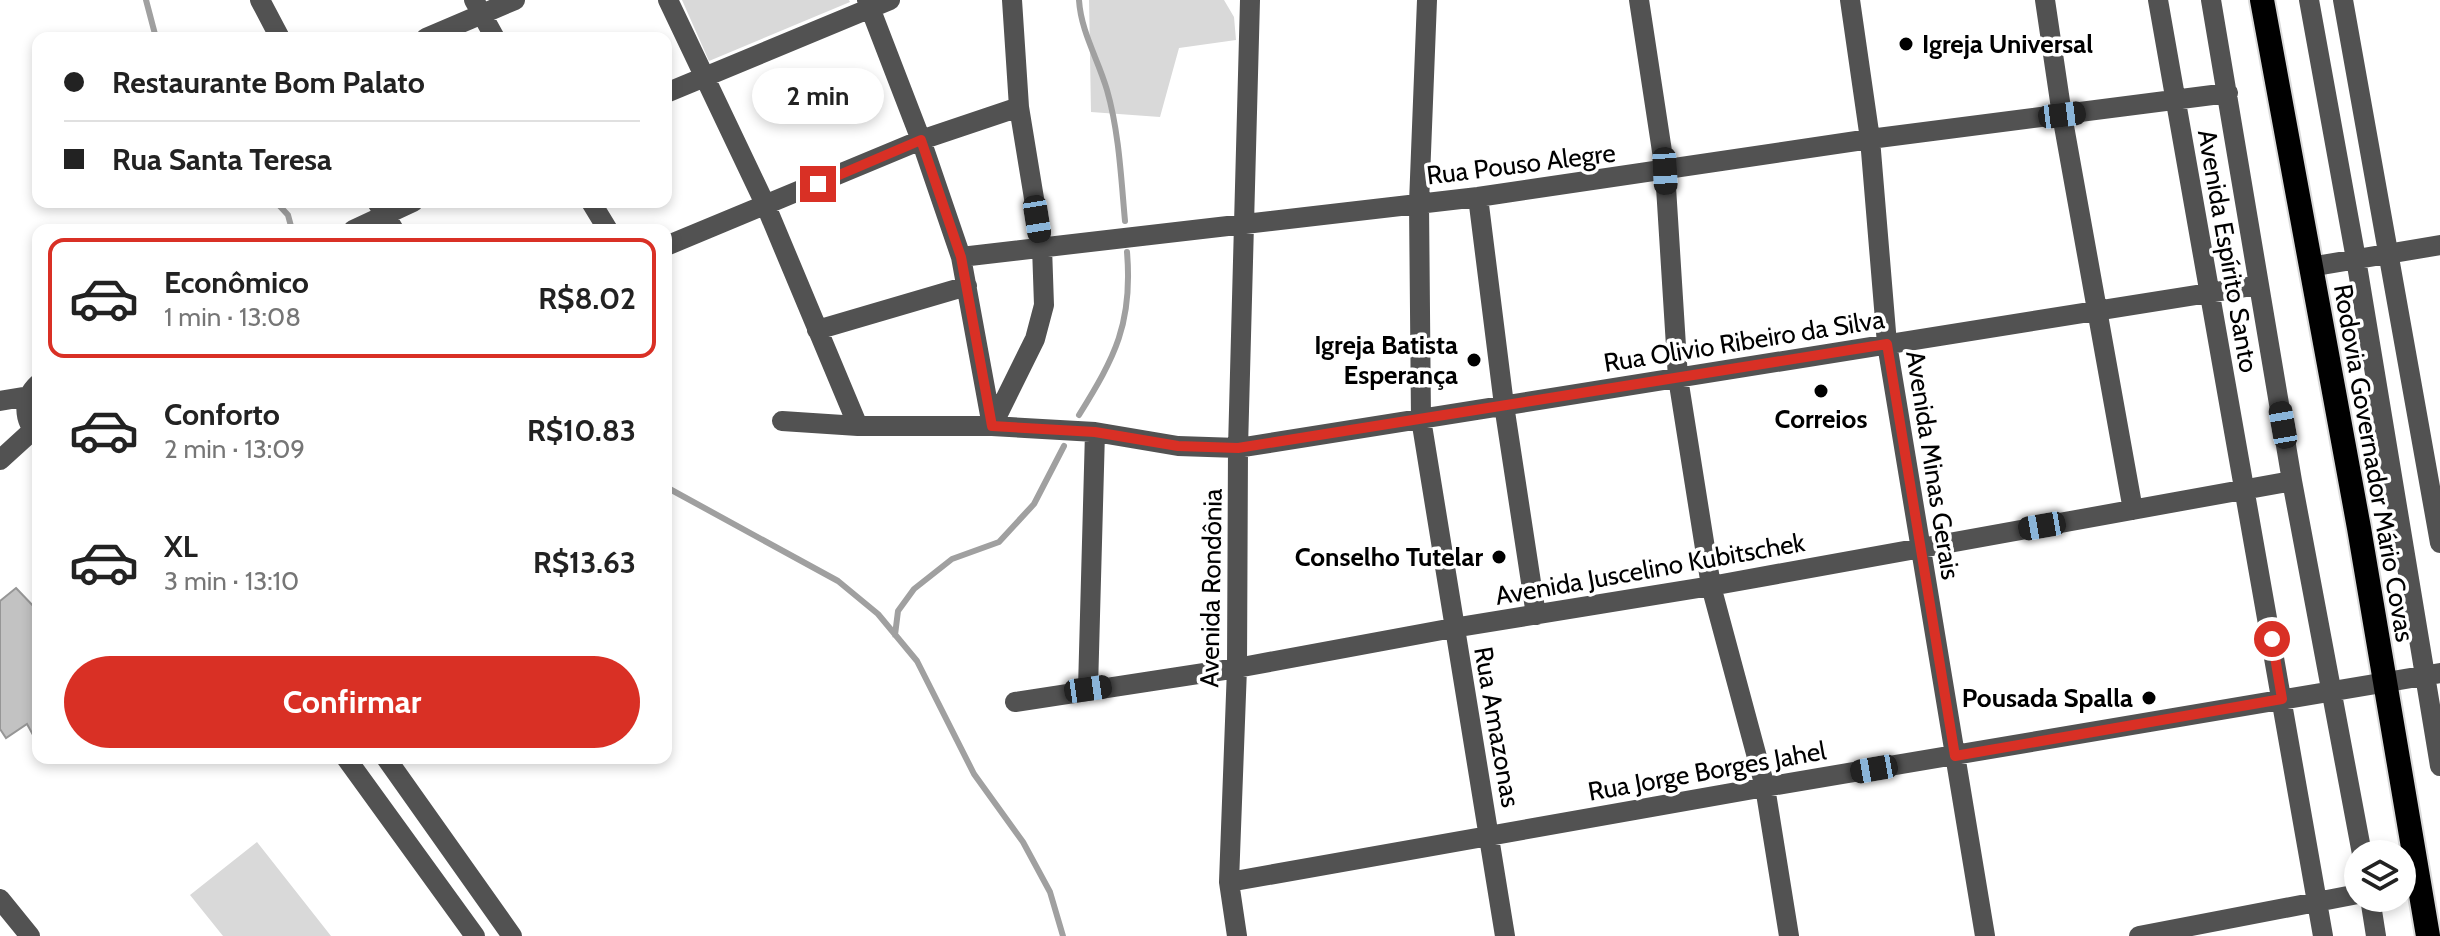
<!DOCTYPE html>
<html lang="pt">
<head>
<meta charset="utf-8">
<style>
  :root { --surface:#fff; --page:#f6f6f6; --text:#222; --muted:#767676; --line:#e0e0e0; --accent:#d93025 }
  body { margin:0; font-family:Cabin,sans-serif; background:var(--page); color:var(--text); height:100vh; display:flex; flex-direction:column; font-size:30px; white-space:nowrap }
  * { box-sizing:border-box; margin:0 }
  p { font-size:26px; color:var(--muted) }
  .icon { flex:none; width:44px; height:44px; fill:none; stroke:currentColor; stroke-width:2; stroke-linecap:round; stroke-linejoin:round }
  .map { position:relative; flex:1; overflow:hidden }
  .drawer { position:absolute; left:32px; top:224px; width:640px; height:540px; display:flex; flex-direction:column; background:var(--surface); border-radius:16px; box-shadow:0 4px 12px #0003 }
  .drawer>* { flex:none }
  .hud { position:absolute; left:32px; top:32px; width:640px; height:176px; border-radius:16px; box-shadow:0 4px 12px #0003; display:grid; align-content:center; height:176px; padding:0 32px; background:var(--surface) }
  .controls { position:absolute; left:2344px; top:840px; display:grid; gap:16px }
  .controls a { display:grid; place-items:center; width:72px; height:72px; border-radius:50%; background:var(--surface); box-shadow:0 4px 12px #0003; font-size:40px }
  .end { position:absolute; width:36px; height:36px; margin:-18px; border:10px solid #d93025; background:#fff; box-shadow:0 0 0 4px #fff }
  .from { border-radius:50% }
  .bubble { position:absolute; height:56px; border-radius:28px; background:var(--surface); box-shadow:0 4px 12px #0003; font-size:26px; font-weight:800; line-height:56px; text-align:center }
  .car { position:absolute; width:24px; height:48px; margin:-24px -12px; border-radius:10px; box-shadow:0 0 6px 2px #0007; background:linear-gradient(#222 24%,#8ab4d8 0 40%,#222 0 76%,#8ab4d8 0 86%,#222 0) }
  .hud b { display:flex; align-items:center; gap:28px; height:76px; font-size:30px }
  .hud b+b { border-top:2px solid var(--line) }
  .hud i { width:20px; height:20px; background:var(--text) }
  ul { padding:14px 0 0; list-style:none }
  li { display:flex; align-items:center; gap:24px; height:120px; margin:0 16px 12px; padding:0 16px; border:4px solid transparent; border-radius:16px }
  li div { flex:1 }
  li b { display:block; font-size:30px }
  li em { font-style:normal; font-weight:800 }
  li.current { border-color:var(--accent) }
  li>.icon { width:72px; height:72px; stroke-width:1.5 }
  .button { display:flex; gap:16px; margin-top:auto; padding:16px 32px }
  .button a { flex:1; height:92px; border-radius:48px; background:var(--accent); color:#fff; font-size:32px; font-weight:800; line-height:92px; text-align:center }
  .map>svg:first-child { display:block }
  .green { fill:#d9d9d9 }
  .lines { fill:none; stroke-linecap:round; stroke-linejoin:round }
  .stream { stroke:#a0a0a0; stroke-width:6 }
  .building { fill:#c2c2c2; stroke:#969696; stroke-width:2 }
  .highway-casing { stroke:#dbdbdb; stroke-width:28 }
  .minor { stroke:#525252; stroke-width:20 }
  .highway { stroke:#000; stroke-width:24 }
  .route { stroke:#d93025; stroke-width:10 }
  .poi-dot { fill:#000; stroke:#fff; stroke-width:3 }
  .labels { text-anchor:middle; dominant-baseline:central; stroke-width:7; stroke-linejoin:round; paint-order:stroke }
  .poi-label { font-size:26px; font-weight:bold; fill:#000; stroke:#fff; text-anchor:end }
  .street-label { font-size:26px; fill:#000; stroke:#fff }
</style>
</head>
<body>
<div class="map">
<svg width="2440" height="936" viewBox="0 0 2440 936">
  <rect width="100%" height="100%" fill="#fff"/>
  <path class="green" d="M682,0H849L850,2L709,61Z
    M1089,0H1224L1234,17L1236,40L1179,48L1160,117L1091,112Z
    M257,842L331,936H223L190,895Z"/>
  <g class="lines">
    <path class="stream" d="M146,0L156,38
      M1079,0C1081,32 1098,59 1107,90C1119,132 1121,177 1125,221
      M276,202L288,215L292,230
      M1079,415C1115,357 1133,323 1127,252
      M666,487L838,581L878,614L917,661L974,774L1023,842L1050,892L1063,936
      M895,635L898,611L914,589L952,559L999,542L1034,504L1064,446"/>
  </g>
  <path class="building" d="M16,588L38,611V744L27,724L6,738L0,729V601Z"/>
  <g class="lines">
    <defs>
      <path id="highway" d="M2262,0L2359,528L2428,936"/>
    </defs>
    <use href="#highway" class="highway-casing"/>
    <path class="minor" d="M260,0L280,38
      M474,0L495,38
      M668,0L766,206L858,426
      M867,0L921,140L961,257L992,426
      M1427,0L1419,203L1421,419L1505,936
      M1639,0L1665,171L1678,378L1711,586L1765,787L1789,936
      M1850,0L1870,139L1887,344L1985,936
      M2045,0L2062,115L2133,510
      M2158,0L2323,936
      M2211,0L2292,481L2362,854
      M2309,0L2356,259L2440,766
      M2343,0L2440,543
      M426,38L515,0
      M666,93L890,0
      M1478,197L1504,405L1536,615
      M377,202L394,230
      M591,202L608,230
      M353,230L413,202
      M666,246L921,140L1019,107
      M961,257L1478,197L1870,139L2228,93
      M2310,267L2440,245
      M817,330L967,286
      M38,384C22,399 23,420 38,435
      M0,401L29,396
      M782,421L858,426H992L1095,432L1178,446L1238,448L2259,285
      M992,426L1035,339L1044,305L1042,247L1019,107L1012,0
      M0,460L33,430
      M1088,689L1095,432
      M1015,702L1237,668L1453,628L1711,586L2292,481
      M346,758L475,936
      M386,758L512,936
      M1229,882L1765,787L2440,673
      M2370,898L2376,936
      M0,899L30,936
      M1237,936L1229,882L1237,668L1238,448L1250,0
      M2139,936L2358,894"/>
    <use href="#highway" class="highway"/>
  </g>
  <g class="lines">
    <path class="route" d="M818,184L921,140L961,257L992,426L1095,432L1178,446L1238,448L1887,344L1955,756L2282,699L2272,639"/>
  </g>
  <g class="poi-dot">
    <circle cx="1906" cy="44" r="8"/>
    <circle cx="1474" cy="360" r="8"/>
    <circle cx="1821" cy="391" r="8"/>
    <circle cx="1499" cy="557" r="8"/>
    <circle cx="2149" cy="698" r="8"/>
  </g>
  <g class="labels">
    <g class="poi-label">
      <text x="1922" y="44" text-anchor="start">Igreja Universal</text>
      <text x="1458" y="345">Igreja Batista<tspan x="1458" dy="30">Esperança</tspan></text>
      <text x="1821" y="419" text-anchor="middle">Correios</text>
      <text x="1483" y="557">Conselho Tutelar</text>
      <text x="2133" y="698">Pousada Spalla</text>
    </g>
    <g class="street-label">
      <text transform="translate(1521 164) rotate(-7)">Rua Pouso Alegre</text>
      <text transform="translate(2228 251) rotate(80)">Avenida Espírito Santo</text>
      <text transform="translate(1744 341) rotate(-9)">Rua Olivio Ribeiro da Silva</text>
      <text transform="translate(2374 463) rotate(80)">Rodovia Governador Mário Covas</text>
      <text transform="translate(1933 465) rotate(81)">Avenida Minas Gerais</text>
      <text transform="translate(1650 569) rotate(-10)">Avenida Juscelino Kubitschek</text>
      <text transform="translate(1211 588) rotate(-89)">Avenida Rondônia</text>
      <text transform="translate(1497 727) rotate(80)">Rua Amazonas</text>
      <text transform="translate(1707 771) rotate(-10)">Rua Jorge Borges Jahel</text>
    </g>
  </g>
</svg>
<div class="controls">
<a><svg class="icon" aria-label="layers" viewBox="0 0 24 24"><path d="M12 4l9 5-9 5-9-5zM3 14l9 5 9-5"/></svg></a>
</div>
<i class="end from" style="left:2272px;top:639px"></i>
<i class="end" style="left:818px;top:184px"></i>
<div class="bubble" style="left:752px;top:68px;width:132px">2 min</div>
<i class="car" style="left:2062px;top:115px;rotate:83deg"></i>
<i class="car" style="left:1665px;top:171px;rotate:177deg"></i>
<i class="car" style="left:1037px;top:219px;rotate:171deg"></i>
<i class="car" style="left:2283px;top:425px;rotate:350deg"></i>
<i class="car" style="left:2042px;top:526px;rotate:260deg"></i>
<i class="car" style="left:1088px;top:689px;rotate:82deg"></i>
<i class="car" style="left:1874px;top:769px;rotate:260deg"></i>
<div class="hud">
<b><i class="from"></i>Restaurante Bom Palato</b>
<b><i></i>Rua Santa Teresa</b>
</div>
<section class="drawer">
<ul>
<li class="current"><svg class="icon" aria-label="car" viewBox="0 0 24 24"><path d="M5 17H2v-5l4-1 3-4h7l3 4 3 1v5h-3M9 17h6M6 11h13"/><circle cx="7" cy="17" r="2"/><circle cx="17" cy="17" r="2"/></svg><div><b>Econômico</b><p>1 min · 13:08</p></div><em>R$8.02</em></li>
<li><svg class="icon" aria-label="car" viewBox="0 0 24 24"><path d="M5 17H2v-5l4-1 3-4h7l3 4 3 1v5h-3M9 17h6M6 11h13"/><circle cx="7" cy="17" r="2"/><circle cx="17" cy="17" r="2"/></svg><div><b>Conforto</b><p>2 min · 13:09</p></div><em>R$10.83</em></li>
<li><svg class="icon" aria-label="car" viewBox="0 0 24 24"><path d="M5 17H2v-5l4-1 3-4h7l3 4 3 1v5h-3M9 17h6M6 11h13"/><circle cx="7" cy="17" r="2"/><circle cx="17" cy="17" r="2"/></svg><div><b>XL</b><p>3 min · 13:10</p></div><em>R$13.63</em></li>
</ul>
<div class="button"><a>Confirmar</a></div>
</section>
</div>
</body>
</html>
